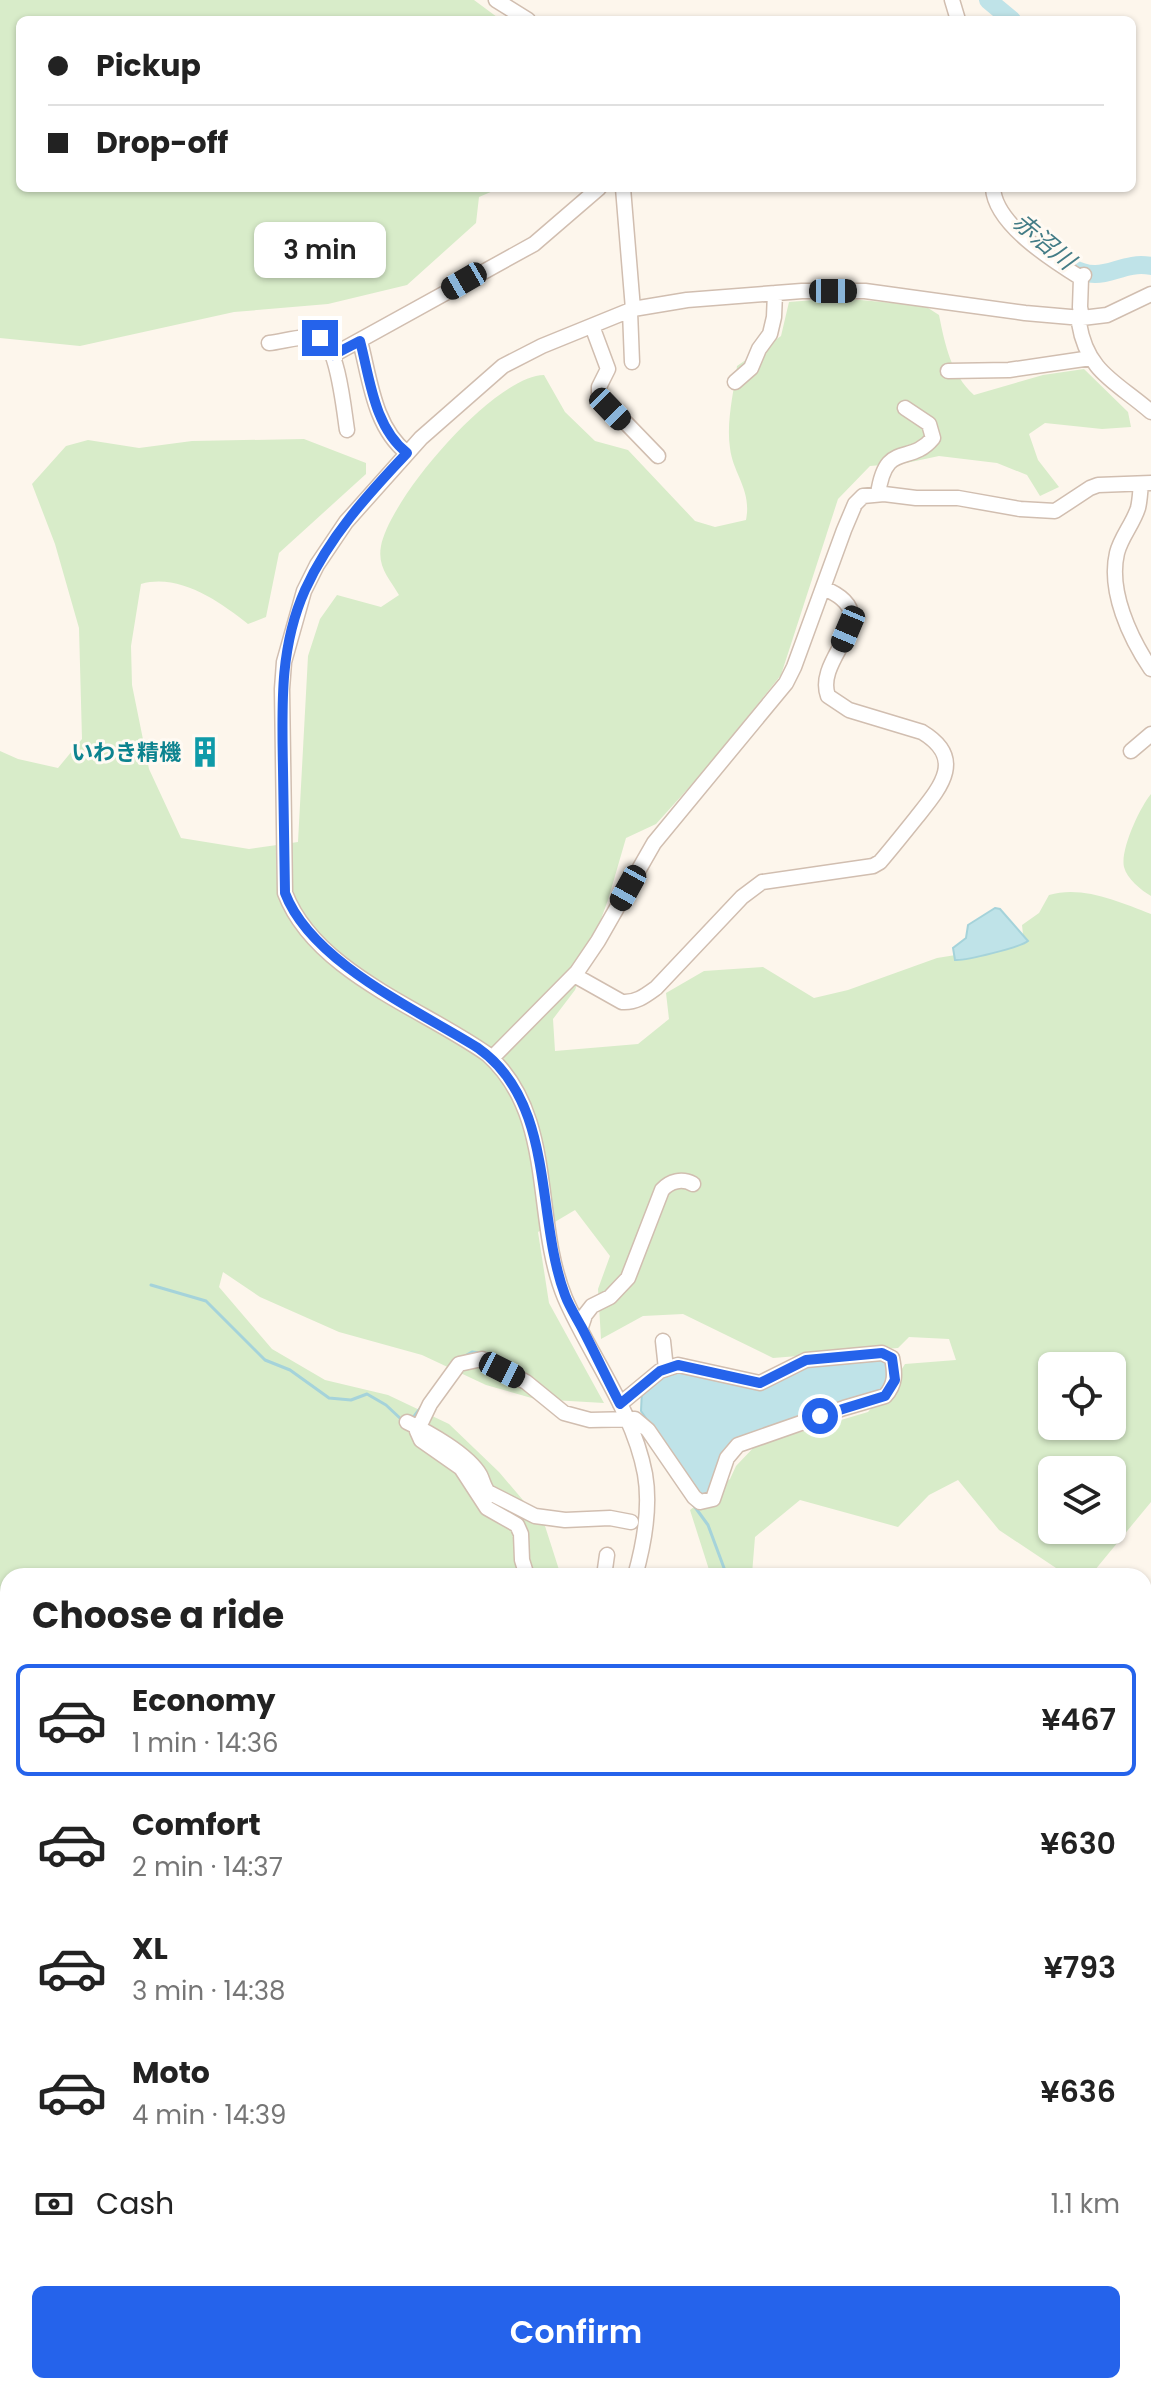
<!DOCTYPE html>
<html lang="en">
<head>
<meta charset="utf-8">
<style>
  :root { --surface:#fff; --page:#f2f2f2; --text:#222; --muted:#767676; --line:#e0e0e0; --accent:#2563eb }
  body { margin:0; font-family:Poppins,"Noto Sans JP",sans-serif; background:var(--page); color:var(--text); height:100vh; display:flex; flex-direction:column; font-size:30px; white-space:nowrap }
  * { box-sizing:border-box; margin:0 }
  p { font-size:26px; color:var(--muted) }
  .icon { flex:none; width:44px; height:44px; fill:none; stroke:currentColor; stroke-width:2; stroke-linecap:round; stroke-linejoin:round }
  .map { position:relative; flex:1; overflow:hidden }
  .side { position:absolute; left:0px; top:1568px; width:1152px; height:826px; display:flex; flex-direction:column; background:var(--surface); border-radius:24px 24px 0 0; box-shadow:0 2px 6px #0004 }
  .side>* { flex:none }
  .top-card { position:absolute; left:16px; top:16px; width:1120px; height:176px; border-radius:12px; box-shadow:0 2px 6px #0004; display:grid; align-content:center; height:176px; padding:0 32px; background:var(--surface) }
  .buttons { position:absolute; left:1038px; top:1352px; display:grid; gap:16px }
  .buttons a { display:grid; place-items:center; width:88px; height:88px; border-radius:12px; background:var(--surface); box-shadow:0 2px 6px #0004; font-size:40px }
  .end { position:absolute; width:36px; height:36px; margin:-18px; border:10px solid #2563eb; background:#fff; box-shadow:0 0 0 4px #fff }
  .from { border-radius:50% }
  .bubble { position:absolute; height:56px; border-radius:12px; background:var(--surface); box-shadow:0 2px 6px #0004; font-size:26px; font-weight:600; line-height:56px; text-align:center }
  .car { position:absolute; width:24px; height:48px; margin:-24px -12px; border-radius:10px; box-shadow:0 0 6px 2px #0007; background:linear-gradient(#222 24%,#8ab4d8 0 40%,#222 0 76%,#8ab4d8 0 86%,#222 0) }
  .top-card b { display:flex; align-items:center; gap:28px; height:76px; font-size:30px }
  .top-card b+b { border-top:2px solid var(--line) }
  .top-card i { width:20px; height:20px; background:var(--text) }
  ul { padding:0; list-style:none }
  li { display:flex; align-items:center; gap:24px; height:112px; margin:0 16px 12px; padding:0 16px; border:4px solid transparent; border-radius:12px }
  li div { flex:1 }
  li b { display:block; font-size:30px }
  li em { font-style:normal; font-weight:600 }
  li.current { border-color:var(--accent) }
  li>.icon { width:72px; height:72px; stroke-width:1.5 }
  h2 { padding:0 32px; font-size:36px; line-height:96px }
  .pay { display:flex; align-items:center; gap:20px; height:88px; padding:0 32px; font-size:30px }
  .pay p { margin-inline-start:auto }
  .cta { display:flex; gap:16px; margin-top:auto; padding:16px 32px }
  .cta a { flex:1; height:92px; border-radius:12px; background:var(--accent); color:#fff; font-size:32px; font-weight:600; line-height:92px; text-align:center }
  .map>svg:first-child { display:block }
  .green { fill:#d8ecc9; fill-rule:evenodd }
  .water { fill:#bfe3e8; stroke:#a5d3da; stroke-width:2 }
  .lines { fill:none; stroke-linecap:round; stroke-linejoin:round }
  .stream { stroke:#a5d3da; stroke-width:3 }
  .river { stroke:#bfe3e8; stroke-width:18 }
  .minor-casing { stroke:#d1beb0; stroke-width:17 }
  .minor { stroke:#fff; stroke-width:14 }
  .route { stroke:#2563eb; stroke-width:10 }
  .labels { text-anchor:middle; dominant-baseline:central; stroke-width:6; stroke-linejoin:round; paint-order:stroke }
  .culture-label { font-size:22px; font-weight:bold; fill:#0d838f; stroke:#fffaf3; text-anchor:end }
  .water-label { font-size:24px; font-style:italic; fill:#437c86; stroke:#fffaf3 }
</style>
</head>
<body>
<div class="map">
<svg width="1151" height="2393" viewBox="0 0 1151 2393">
  <rect width="100%" height="100%" fill="#fdf6ec"/>
  <path class="green" d="M0,0H474L501,20H20V188H500L479,197L476,223L407,285L328,304L234,312L80,346L0,338Z
    M839,298L925,306L939,315C945,345 951,374 974,395L1043,375L1084,369L1128,412L1131,427L1102,429L1045,423L1029,434L1038,460L1059,487L1040,496L1027,475L997,463L939,456L906,463L870,466L838,499L781,675L703,772L656,824L626,838L608,900L575,990L553,1019L555,1051L638,1044L669,1019L666,993L704,971L763,967L814,998L848,990L937,958L1024,944L1022,925L1039,913L1049,895C1082,885 1120,902 1151,914V1502L1090,1576L1062,1572L999,1530L958,1480L929,1495L898,1527L800,1500L755,1537L752,1574L757,1576H711L690,1510L730,1479L736,1466L756,1445L868,1412L895,1380L905,1364L956,1360L949,1339L909,1337L898,1348L773,1358L683,1314L643,1316L601,1339L598,1289L610,1256L575,1210L538,1232L549,1303L604,1403L535,1399L486,1385L422,1355L339,1332L260,1297L223,1272L219,1287L272,1349L325,1380L388,1395L449,1424L499,1472L545,1526L561,1576H8V1649L0,1646V751L18,759L58,768L82,739L79,628L55,544L32,484L66,446L88,440L139,448L192,441L304,439L366,463V474L279,553L266,617L248,624C219,601 179,573 141,584L131,646L132,685L149,769L181,838L249,849L298,842L308,656L320,619L337,595L381,607L399,595C390,579 377,567 381,546C390,498 494,376 544,375L565,412L595,441L628,450L695,521L715,527L746,520C752,490 733,474 730,448C726,421 734,392 737,366L781,336L789,302ZM1052,1366H1112V1426H1052ZM1052,1470H1112V1530H1052Z
    M1151,794V896C1141,890 1127,879 1124,867C1120,850 1140,807 1151,794Z"/>
  <path class="water" d="M995,908L1000,909L1028,941C1021,947 965,961 955,960L953,948L966,938L968,925Z
    M888,1360V1388L744,1438L712,1491L702,1498L641,1411L642,1390L662,1374L678,1369L746,1386L822,1361Z"/>
  <g class="lines">
    <path class="stream" d="M151,1285L206,1301L265,1360L290,1370L329,1398L351,1400L367,1394L386,1405L402,1420
      M465,1356L472,1352L481,1353
      M412,1419L422,1406
      M692,1503L708,1525L727,1576
      M1144,1611L1151,1613
      M0,1635L8,1638"/>
    <path class="river" d="M988,0L1012,20
      M1071,267C1103,286 1119,260 1151,266"/>
    <defs>
      <path id="minor" d="M496,0L528,20
        M952,0L958,20
        M623,188L633,309
        M993,188C995,224 1052,260 1081,278
        M1084,275L1081,278L1080,307L1082,318L1079,323C1087,373 1117,382 1151,412
        M630,311L632,362
        M592,326L608,369L599,387V395L658,456
        M360,341C370,379 374,427 407,453
        M269,343C283,342 308,333 321,339C338,347 344,411 347,430
        M333,355L534,244L599,188
        M948,371L1009,370L1091,358
        M735,382L751,368L759,349L770,334L774,317L775,293
        M1141,484C1140,492 1140,500 1138,508C1133,524 1121,537 1117,553C1108,591 1130,638 1151,669
        M878,494C886,439 909,467 933,438L929,424L905,408
        M1131,751L1151,734
        M574,975L622,1002C636,1003 645,996 656,988L742,897L762,882L873,866L880,862C892,848 904,833 916,818C939,789 967,759 922,732L849,710L828,696C813,656 891,615 823,588
        M492,1058L577,972L598,941L654,843L786,683L794,667L844,530L855,504L863,496L884,494L916,498H958L1020,509L1055,511L1090,488L1098,485L1151,483
        M581,1327L585,1315L592,1306L610,1297L628,1278L662,1190C670,1181 682,1178 693,1184
        M663,1341L666,1369
        M407,1422C428,1432 468,1454 480,1475C483,1481 484,1487 488,1492L535,1516L565,1520L610,1518L631,1522
        M527,1576L522,1560L521,1534L517,1525L487,1508L461,1468L421,1440L417,1431L430,1404L459,1364L482,1359L526,1382L564,1413L590,1420L635,1419L648,1430L694,1497L700,1502L713,1499L727,1458L738,1445L844,1408L885,1396C896,1384 895,1373 892,1358L882,1353L806,1360L760,1383L678,1365L660,1371L620,1404
        M604,1576L607,1555
        M635,1576C644,1544 651,1508 645,1474C633,1410 590,1356 565,1298C532,1219 557,1116 487,1054C422,1008 315,972 285,893L282,689L284,662L304,591L317,565L346,522L421,438L503,366L542,346L633,309L687,300L802,291H865L1025,313L1082,318L1107,315L1151,294
        M0,1648L8,1649
        M1144,1687L1151,1653
        M1144,1775L1151,1778
        M0,1791L8,1792
        M1144,1931H1151
        M0,2027L8,2026
        M1144,2223L1151,2222
        M0,2322H8
        M282,2386V2393"/>
    </defs>
    <use href="#minor" class="minor-casing"/>
    <use href="#minor" class="minor"/>
  </g>
  <g class="lines">
    <path class="route" d="M320,338L333,355L360,341C370,379 374,427 407,453C368,494 329,537 305,590C279,648 282,708 283,770C284,811 284,852 285,893C311,962 417,1010 478,1048C556,1103 535,1215 565,1295C569,1306 576,1317 582,1328C595,1353 607,1379 620,1404L660,1371L678,1365L760,1383L806,1360L882,1353L892,1358L895,1380L885,1396L820,1416"/>
  </g>
  <defs>
    <symbol id="building-bare" viewBox="-9 -9 18 18"><path d="M-4-6H4V6H1V3H-1V6H-4ZM-2.5-4.3h1.7v1.8h-1.7ZM.8-4.3h1.7v1.8H.8ZM-2.5-1h1.7V.8h-1.7ZM.8-1h1.7V.8H.8Z" fill="#0f9aa8" stroke="#fffaf3" stroke-width="2.5" paint-order="stroke"/></symbol>
  </defs>
  <g fill-rule="evenodd">
    <use href="#building-bare" x="183" y="730" width="44" height="44"/>
  </g>
  <g class="labels">
    <g class="culture-label">
      <text x="181" y="752">いわき精機</text>
    </g>
    <g class="water-label">
      <text transform="translate(1044 241) rotate(40)">赤沼川</text>
    </g>
  </g>
</svg>
<div class="buttons">
<a><svg class="icon" aria-label="locate" viewBox="0 0 24 24"><circle cx="12" cy="12" r="6"/><path d="M12 2v4M12 18v4M2 12h4M18 12h4"/></svg></a>
<a><svg class="icon" aria-label="layers" viewBox="0 0 24 24"><path d="M12 4l9 5-9 5-9-5zM3 14l9 5 9-5"/></svg></a>
</div>
<i class="end from" style="left:820px;top:1416px"></i>
<i class="end" style="left:320px;top:338px"></i>
<div class="bubble" style="left:254px;top:222px;width:132px">3 min</div>
<i class="car" style="left:464px;top:281px;rotate:240deg"></i>
<i class="car" style="left:833px;top:291px;rotate:90deg"></i>
<i class="car" style="left:610px;top:409px;rotate:136deg"></i>
<i class="car" style="left:848px;top:629px;rotate:203deg"></i>
<i class="car" style="left:628px;top:888px;rotate:209deg"></i>
<i class="car" style="left:502px;top:1370px;rotate:117deg"></i>
<div class="top-card">
<b><i class="from"></i>Pickup</b>
<b><i></i>Drop-off</b>
</div>
<section class="side">
<h2>Choose a ride</h2>
<ul>
<li class="current"><svg class="icon" aria-label="car" viewBox="0 0 24 24"><path d="M5 17H2v-5l4-1 3-4h7l3 4 3 1v5h-3M9 17h6M6 11h13"/><circle cx="7" cy="17" r="2"/><circle cx="17" cy="17" r="2"/></svg><div><b>Economy</b><p>1 min · 14:36</p></div><em>¥467</em></li>
<li><svg class="icon" aria-label="car" viewBox="0 0 24 24"><path d="M5 17H2v-5l4-1 3-4h7l3 4 3 1v5h-3M9 17h6M6 11h13"/><circle cx="7" cy="17" r="2"/><circle cx="17" cy="17" r="2"/></svg><div><b>Comfort</b><p>2 min · 14:37</p></div><em>¥630</em></li>
<li><svg class="icon" aria-label="car" viewBox="0 0 24 24"><path d="M5 17H2v-5l4-1 3-4h7l3 4 3 1v5h-3M9 17h6M6 11h13"/><circle cx="7" cy="17" r="2"/><circle cx="17" cy="17" r="2"/></svg><div><b>XL</b><p>3 min · 14:38</p></div><em>¥793</em></li>
<li><svg class="icon" aria-label="car" viewBox="0 0 24 24"><path d="M5 17H2v-5l4-1 3-4h7l3 4 3 1v5h-3M9 17h6M6 11h13"/><circle cx="7" cy="17" r="2"/><circle cx="17" cy="17" r="2"/></svg><div><b>Moto</b><p>4 min · 14:39</p></div><em>¥636</em></li>
</ul>
<div class="pay"><svg class="icon" aria-label="cash" viewBox="0 0 24 24"><path d="M3 7h18v10H3z"/><circle cx="12" cy="12" r="2"/></svg>Cash<p>1.1 km</p></div>
<div class="cta"><a>Confirm</a></div>
</section>
</div>
</body>
</html>
